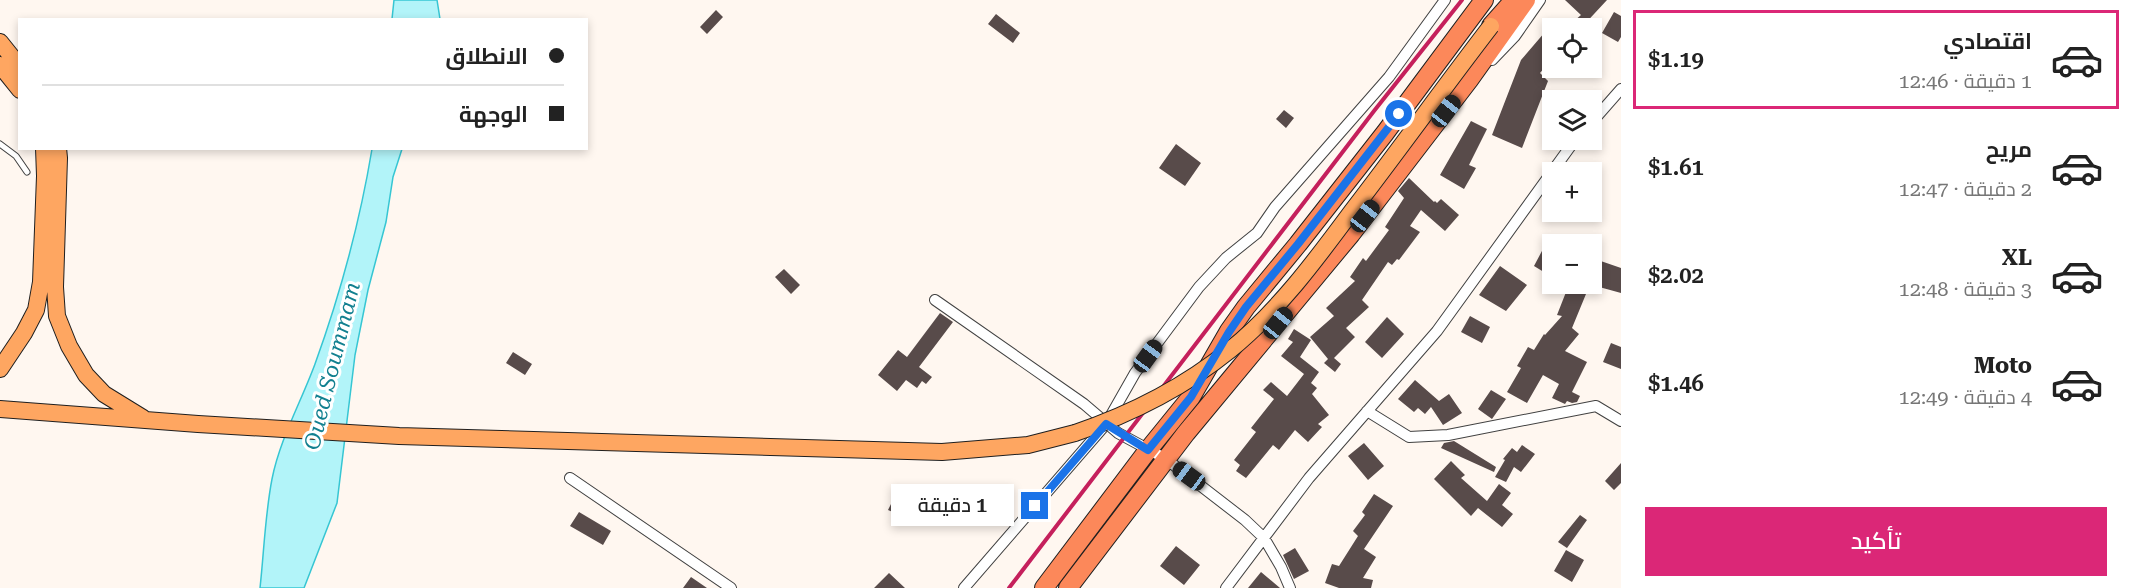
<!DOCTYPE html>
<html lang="ar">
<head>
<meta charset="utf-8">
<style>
  :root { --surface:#fff; --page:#f2f2f2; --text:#222; --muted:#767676; --line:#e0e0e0; --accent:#db2777 }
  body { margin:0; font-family:"Roboto Serif",Cairo,serif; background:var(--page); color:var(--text); direction:rtl; height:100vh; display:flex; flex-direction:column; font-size:22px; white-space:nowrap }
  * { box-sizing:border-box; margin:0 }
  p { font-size:20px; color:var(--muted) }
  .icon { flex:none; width:33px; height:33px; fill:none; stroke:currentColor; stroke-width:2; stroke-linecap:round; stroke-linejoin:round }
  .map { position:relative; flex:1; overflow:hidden; direction:ltr }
  .drawer { display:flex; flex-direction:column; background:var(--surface); width:510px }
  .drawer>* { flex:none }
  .top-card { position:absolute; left:18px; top:18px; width:570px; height:132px; border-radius:0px; box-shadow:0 3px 9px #0003; direction:rtl; display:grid; align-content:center; height:132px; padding:0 24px; background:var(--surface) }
  .controls { position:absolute; left:1542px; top:18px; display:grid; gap:12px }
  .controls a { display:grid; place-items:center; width:60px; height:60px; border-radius:0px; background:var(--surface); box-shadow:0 3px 9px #0003; font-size:30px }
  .end { position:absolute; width:27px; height:27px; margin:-14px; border:8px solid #1a73e8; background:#fff; box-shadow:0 0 0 3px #fff }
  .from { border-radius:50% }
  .bubble { position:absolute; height:42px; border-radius:0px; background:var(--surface); box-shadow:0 3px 9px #0003; font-size:20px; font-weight:600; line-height:42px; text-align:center; direction:rtl }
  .car { position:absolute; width:18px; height:36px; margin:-18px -9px; border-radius:8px; box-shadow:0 0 4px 2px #0007; background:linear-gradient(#222 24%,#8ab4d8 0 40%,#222 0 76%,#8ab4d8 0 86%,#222 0) }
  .top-card b { display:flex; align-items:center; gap:21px; height:57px; font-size:22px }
  .top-card b+b { border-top:2px solid var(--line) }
  .top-card i { width:15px; height:15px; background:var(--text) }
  ul { padding:10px 0 0; list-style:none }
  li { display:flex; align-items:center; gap:18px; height:99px; margin:0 12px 9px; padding:0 12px; border:3px solid transparent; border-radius:0px }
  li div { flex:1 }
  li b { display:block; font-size:22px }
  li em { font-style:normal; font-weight:600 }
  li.selected { border-color:var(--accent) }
  li>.icon { width:54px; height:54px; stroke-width:1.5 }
  .primary-button { display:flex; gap:12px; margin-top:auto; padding:12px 24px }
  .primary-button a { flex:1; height:69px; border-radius:0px; background:var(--accent); color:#fff; font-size:24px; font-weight:600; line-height:69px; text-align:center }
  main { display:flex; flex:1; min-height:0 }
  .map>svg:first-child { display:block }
  .water { fill:#b2f4f9; stroke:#36c6d3; stroke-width:1.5 }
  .building { fill:#584b4a }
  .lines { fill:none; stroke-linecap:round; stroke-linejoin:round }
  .service-casing { stroke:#414141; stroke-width:7 }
  .minor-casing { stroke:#414141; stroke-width:12 }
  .primary-casing { stroke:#1f1f1f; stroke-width:18 }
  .trunk-casing { stroke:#1f1f1f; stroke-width:20 }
  .service { stroke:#fff; stroke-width:5 }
  .minor { stroke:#fff; stroke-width:10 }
  .primary { stroke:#fea661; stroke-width:16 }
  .trunk { stroke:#fc885a; stroke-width:18 }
  .rail { stroke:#c5205c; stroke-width:4 }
  .primary-bridge-casing { stroke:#1f1f1f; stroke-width:18; stroke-linecap:butt }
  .primary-bridge { stroke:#fea661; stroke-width:16 }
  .route { stroke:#1a73e8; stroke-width:8 }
  .labels { text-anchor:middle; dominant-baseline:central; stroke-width:6; stroke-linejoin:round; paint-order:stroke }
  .water-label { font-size:22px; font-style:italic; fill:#128090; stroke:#fff }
</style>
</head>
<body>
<main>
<section class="drawer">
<ul>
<li class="selected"><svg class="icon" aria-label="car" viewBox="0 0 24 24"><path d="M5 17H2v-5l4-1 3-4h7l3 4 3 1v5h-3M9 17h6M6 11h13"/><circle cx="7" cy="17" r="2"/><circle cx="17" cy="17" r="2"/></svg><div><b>اقتصادي</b><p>1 دقيقة · 12:46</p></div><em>$1.19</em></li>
<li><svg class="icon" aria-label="car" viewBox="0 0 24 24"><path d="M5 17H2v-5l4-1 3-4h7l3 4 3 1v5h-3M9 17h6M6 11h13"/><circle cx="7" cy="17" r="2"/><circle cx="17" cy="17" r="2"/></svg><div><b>مريح</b><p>2 دقيقة · 12:47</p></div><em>$1.61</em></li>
<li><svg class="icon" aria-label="car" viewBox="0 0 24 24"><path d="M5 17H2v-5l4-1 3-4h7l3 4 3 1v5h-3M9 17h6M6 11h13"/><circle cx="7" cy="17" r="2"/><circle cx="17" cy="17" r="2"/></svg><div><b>XL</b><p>3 دقيقة · 12:48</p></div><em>$2.02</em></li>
<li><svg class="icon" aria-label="car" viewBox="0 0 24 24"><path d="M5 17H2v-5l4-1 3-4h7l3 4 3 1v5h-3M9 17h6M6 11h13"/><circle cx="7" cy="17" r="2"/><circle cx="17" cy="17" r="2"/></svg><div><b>Moto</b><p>4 دقيقة · 12:49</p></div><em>$1.46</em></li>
</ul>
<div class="primary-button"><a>تأكيد</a></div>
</section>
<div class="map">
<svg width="1621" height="588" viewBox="0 0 1621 588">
  <rect width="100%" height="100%" fill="#fff7f0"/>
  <path class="water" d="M394,0H437L440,19H392Z
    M372,149H402L393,177L386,222L368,290L355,355L337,503L304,588H260C264,552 265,515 272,479C280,439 301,402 315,364C340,295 360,221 372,149Z"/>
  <path class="building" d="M1565,0H1607L1581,28H1566L1581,15Z
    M716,10L723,17L707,34L700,27Z
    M1614,12L1621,16V37L1618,42L1602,33Z
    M996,14L1020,33L1013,43L988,24Z
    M1545,32L1552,38V59L1540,73L1548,81L1522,148L1492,135L1521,60Z
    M1284,110L1294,118L1286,128L1276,119Z
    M1471,121L1487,129L1469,165L1476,168L1464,189L1440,175Z
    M1176,144L1201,163L1185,186L1159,168Z
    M1409,178L1434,202L1435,201L1437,203L1441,199L1459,215L1445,231L1421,210L1410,226L1420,232L1399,260L1397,259L1392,265L1388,262L1362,300L1369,307L1346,328L1355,337L1334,358L1341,364L1335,372L1324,363L1328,359L1310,337L1334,316L1326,308L1355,281L1350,277L1363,258L1366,261L1389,230L1385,227L1404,198L1398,191Z
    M1543,249L1552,254V277L1534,266Z
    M1592,258L1621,268V293L1592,285L1595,275L1592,274Z
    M1500,266L1527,285L1506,311L1479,295Z
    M784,269L800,285L791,294L775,277Z
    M1568,287L1586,294L1572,328L1579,334L1565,351L1587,362L1572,392L1580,396L1577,402L1572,403L1567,401L1565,404L1552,398L1559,384L1543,375L1527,403L1507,392L1521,368L1517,366L1528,347L1534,350L1544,334L1545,335L1562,316L1557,315Z
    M940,313L953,322L919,367L932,377L926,384L922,381L917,388L906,380L897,391L878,375L898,350L907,357Z
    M1470,316L1490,327L1482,343L1461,332Z
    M1387,317L1404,334L1382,358L1365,342Z
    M1294,329L1311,340L1300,357L1319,372L1311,383L1317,388L1312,394L1329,415L1318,424L1322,427L1308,442L1295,430L1279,450L1273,445L1246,478L1236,471L1240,465L1234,460L1256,432L1251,428L1274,399L1263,390L1271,382L1287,396L1304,374L1281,356L1293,342L1288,339Z
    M1611,343L1621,347V369L1603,362Z
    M513,352L532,364L525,375L506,363Z
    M1415,380L1439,401L1449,394L1462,413L1443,425L1431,407L1425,414L1418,408L1414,412L1398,399Z
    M1491,390L1506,399L1492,419L1478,409Z
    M1454,441L1496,467L1494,472L1441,448L1444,443Z
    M1364,443L1384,466L1368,480L1348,456Z
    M1522,445L1535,454L1521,472L1514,467L1506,482L1495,477L1505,460L1503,459L1512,448L1517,452Z
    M1451,461L1465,475L1461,478L1487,501L1499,484L1511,493L1502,505L1513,514L1502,527L1478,508L1471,516L1434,479Z
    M1621,463V483L1614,490L1605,481Z
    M899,488L912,495L902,516L888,510Z
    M1374,494L1393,506L1364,549L1376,557L1363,578L1373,580L1371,588H1339L1325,583L1332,564L1339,566L1358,536L1353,531L1365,515L1362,512Z
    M579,512L611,531L603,545L570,526Z
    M1580,515L1587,520L1567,548L1558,542Z
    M1176,546L1200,565L1184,585L1160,566Z
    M1295,548L1309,571L1294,579L1283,555Z
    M1566,550L1584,560L1572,582L1554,571Z
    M1261,572L1280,588H1248Z
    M889,573L905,588H874Z
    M691,577L707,588H683Z"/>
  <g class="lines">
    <defs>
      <path id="service" d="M0,144L16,156L27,172"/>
      <path id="minor" d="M1492,60L1515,36L1540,0
        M1592,122L1621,89
        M935,300L1084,404L1118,433L1166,459L1245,520L1264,538L1281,567L1290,588
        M1367,411L1409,437L1448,435L1596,406L1621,421
        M570,478L731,588
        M964,588L1106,424L1135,373L1199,287L1226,258L1257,233L1275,207L1389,77L1445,0
        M1226,588L1309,478L1437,331L1575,140"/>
      <path id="primary" d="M0,42L20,67
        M0,65L20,90
        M58,148L59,158L55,287L57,316L69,346L86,375L104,394L143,418
        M0,369L24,333L36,310L41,282L45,176L44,148
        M0,409L198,424L399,436L942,452L1028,445L1075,433"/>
      <path id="trunk" d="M1491,26L1514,0
        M1044,588L1148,450L1191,397L1229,331L1246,307L1298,244L1385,133L1484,0
        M1068,588L1186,433L1351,234L1469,80L1526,0"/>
    </defs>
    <use href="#service" class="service-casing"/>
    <use href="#minor" class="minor-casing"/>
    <use href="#primary" class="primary-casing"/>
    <use href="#trunk" class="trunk-casing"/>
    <use href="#service" class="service"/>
    <use href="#minor" class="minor"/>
    <use href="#primary" class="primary"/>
    <use href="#trunk" class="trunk"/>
    <path class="rail" d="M1009,588L1374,111L1462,0"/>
    <defs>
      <path id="primary-bridge" d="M1075,433C1131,414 1183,388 1230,350C1278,311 1315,261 1352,211C1399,150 1444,87 1491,26"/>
    </defs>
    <use href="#primary-bridge" class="primary-bridge-casing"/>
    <use href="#primary-bridge" class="primary-bridge"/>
  </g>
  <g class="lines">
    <path class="route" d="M1035,506L1106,424L1148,450L1191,397L1229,332L1246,307L1298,244L1399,114"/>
  </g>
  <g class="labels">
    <g class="water-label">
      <text transform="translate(332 366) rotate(-76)">Oued Soummam</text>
    </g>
  </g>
</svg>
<div class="controls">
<a><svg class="icon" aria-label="locate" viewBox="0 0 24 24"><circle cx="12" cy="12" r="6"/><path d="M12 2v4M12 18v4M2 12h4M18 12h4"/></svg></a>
<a><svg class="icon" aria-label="layers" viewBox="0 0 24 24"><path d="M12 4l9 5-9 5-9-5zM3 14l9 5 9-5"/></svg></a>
<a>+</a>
<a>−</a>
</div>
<i class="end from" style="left:1399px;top:114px"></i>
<i class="end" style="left:1035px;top:506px"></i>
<div class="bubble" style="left:891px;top:484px;width:123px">1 دقيقة</div>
<i class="car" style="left:1446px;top:111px;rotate:38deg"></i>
<i class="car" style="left:1365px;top:216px;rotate:38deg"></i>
<i class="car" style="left:1278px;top:323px;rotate:39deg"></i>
<i class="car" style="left:1148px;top:356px;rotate:36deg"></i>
<i class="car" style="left:1189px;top:476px;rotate:306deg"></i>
<div class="top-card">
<b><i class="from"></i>الانطلاق</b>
<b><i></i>الوجهة</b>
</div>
</div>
</main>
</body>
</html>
